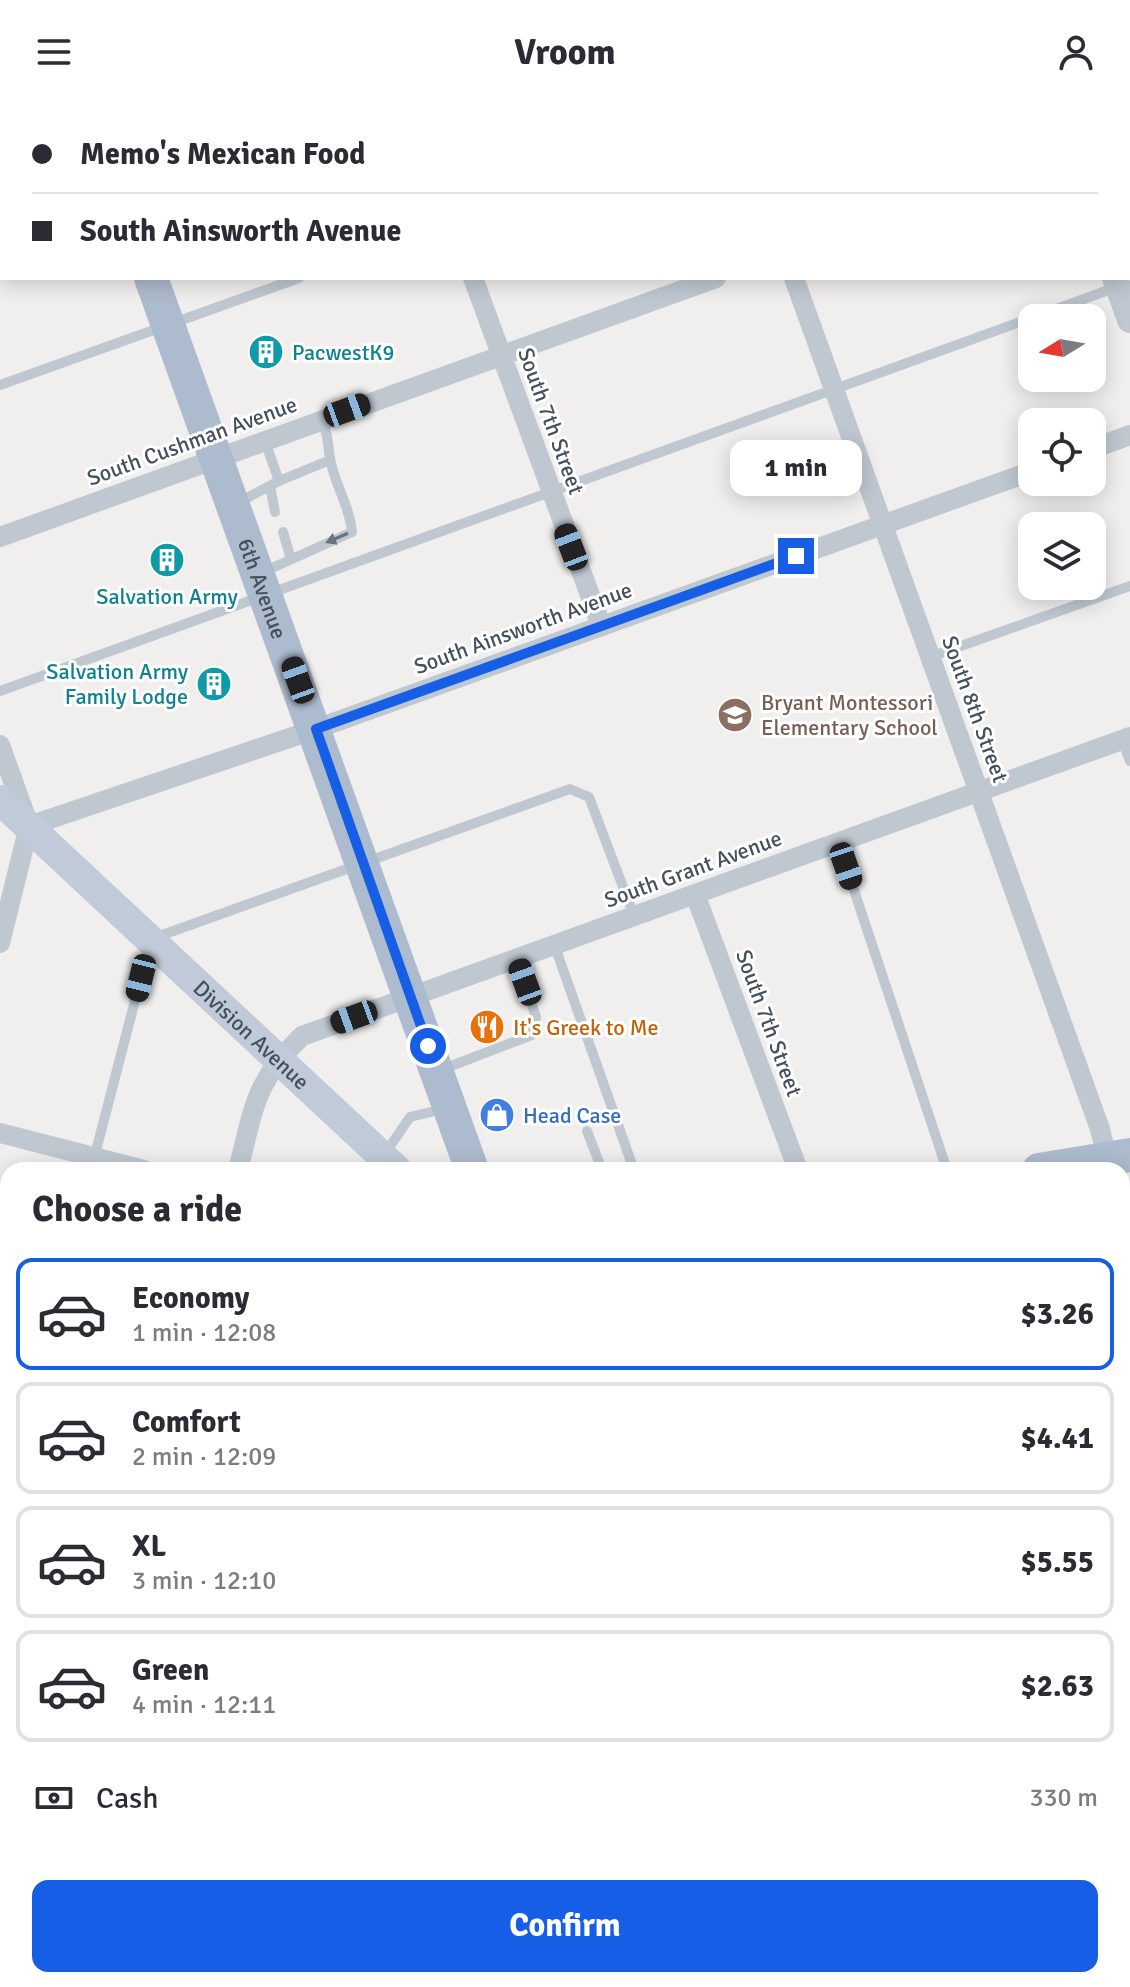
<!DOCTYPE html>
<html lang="en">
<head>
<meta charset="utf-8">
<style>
  :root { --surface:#fff; --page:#f7f7f7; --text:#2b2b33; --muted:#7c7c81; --line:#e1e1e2; --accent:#155ee5 }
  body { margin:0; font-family:Signika,sans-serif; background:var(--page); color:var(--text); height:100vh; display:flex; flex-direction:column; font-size:30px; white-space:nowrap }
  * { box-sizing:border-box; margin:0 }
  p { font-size:26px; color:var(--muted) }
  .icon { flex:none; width:44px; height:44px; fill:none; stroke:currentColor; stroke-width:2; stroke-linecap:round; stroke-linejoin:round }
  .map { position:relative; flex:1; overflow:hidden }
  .drawer { position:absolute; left:0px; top:1058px; width:1130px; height:826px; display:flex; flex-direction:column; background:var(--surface); border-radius:24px 24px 0 0; box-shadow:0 4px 20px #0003 }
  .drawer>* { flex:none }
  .hud { position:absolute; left:0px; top:0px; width:1130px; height:176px; box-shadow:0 4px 20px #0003; display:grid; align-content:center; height:176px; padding:0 32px; background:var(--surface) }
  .needle { width:52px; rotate:259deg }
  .fabs { position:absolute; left:1018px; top:200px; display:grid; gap:16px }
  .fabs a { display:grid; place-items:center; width:88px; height:88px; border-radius:16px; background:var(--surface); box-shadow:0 4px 20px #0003; font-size:40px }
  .end { position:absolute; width:36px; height:36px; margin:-18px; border:10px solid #155ee5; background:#fff; box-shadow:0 0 0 4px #fff }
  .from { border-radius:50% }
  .bubble { position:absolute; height:56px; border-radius:16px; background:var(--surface); box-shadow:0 4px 20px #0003; font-size:26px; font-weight:700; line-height:56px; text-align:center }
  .car { position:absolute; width:24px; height:48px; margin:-24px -12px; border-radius:10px; box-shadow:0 0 6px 2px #0007; background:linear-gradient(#222 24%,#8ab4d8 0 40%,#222 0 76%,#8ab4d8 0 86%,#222 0) }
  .hud b { display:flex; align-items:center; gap:28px; height:76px; font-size:30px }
  .hud b+b { border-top:2px solid var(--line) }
  .hud i { width:20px; height:20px; background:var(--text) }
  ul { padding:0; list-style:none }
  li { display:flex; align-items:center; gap:24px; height:112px; margin:0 16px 12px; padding:0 16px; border:4px solid var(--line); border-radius:16px }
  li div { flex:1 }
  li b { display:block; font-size:30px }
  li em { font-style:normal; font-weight:700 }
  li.on { border-color:var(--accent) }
  li>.icon { width:72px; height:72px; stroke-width:1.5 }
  h2 { padding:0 32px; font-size:36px; line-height:96px }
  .pay { display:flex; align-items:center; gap:20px; height:88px; padding:0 32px; font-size:30px }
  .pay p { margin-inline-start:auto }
  .cta { display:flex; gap:16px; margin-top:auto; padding:16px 32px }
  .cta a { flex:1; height:92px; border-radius:16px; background:var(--accent); color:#fff; font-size:32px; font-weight:700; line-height:92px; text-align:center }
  header { display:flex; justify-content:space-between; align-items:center; height:104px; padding:0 32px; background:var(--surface); font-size:36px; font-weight:700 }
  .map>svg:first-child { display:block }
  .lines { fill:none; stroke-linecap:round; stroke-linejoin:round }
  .service { stroke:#bfc8d1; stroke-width:10 }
  .minor { stroke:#bfc8d1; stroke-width:20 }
  .tertiary { stroke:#bfc8d1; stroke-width:26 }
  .secondary { stroke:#c1cad8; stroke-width:30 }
  .primary { stroke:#adbbce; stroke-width:34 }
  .oneway { fill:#6a747f }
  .route { stroke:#155ee5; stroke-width:10 }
  .labels { text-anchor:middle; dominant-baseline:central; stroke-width:6; stroke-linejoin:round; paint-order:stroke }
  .culture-label { font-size:22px; fill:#0d838f; stroke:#fff; text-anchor:start }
  .street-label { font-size:22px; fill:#46505c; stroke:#fff }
  .education-label { font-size:22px; fill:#785e54; stroke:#fff; text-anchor:start }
  .food-label { font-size:22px; fill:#c56008; stroke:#fff; text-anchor:start }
  .shop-label { font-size:22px; fill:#366cbe; stroke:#fff; text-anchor:start }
</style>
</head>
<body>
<header><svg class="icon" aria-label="menu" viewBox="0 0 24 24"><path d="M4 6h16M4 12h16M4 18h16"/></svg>Vroom<svg class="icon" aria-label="person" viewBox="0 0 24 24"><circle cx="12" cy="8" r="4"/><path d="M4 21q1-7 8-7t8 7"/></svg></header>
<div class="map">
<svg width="1130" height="1883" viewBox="0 0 1130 1883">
  <rect width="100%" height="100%" fill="#f1efee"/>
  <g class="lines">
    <path class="service" d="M777,2L783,0
      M0,281L299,174
      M279,377L330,356
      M270,382L275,408
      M239,398L279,377L265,337
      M283,428L291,455
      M261,469L352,428C350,403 336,383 331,359C327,342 330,334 321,315
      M930,553L1130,482
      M0,587L1117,183
      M1122,636L1130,657
      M838,738L947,1066
      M554,840L634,1066
      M443,965L532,931L536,913L516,854
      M587,1027L599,1058
      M384,1051L410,1013L443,1005
      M91,1066L151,835L570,685L589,693L634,812
      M1122,1289L1130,1328
      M0,1416L8,1385
      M199,1876L201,1883
      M964,1876L967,1883
      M844,1882L873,1876
      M555,1883L590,1876"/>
    <path class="minor" d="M410,0L411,2
      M731,0V2
      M352,2L357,0
      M1128,25H1130
      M0,127H2
      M473,174L601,521
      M794,174L1100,1025L1107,1054
      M1092,345L1130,331
      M0,433L716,174
      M0,641L27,716
      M29,722L316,625L1032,367
      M695,790L798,1066
      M0,839L29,722
      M0,1029L144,1066
      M238,1066C254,1004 254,978 302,932L1130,633
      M0,1332L8,1328
      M1122,1645L1130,1643
      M0,1656L8,1658
      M316,1876L317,1883
      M29,1880L47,1876
      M1129,1883H1130"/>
    <path class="tertiary" d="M1051,0L1052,2
      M1115,174L1130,216"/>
    <path class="secondary" id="s1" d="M0,696L397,1066"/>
    <g class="primary">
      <path d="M88,0L89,2"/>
      <path id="s2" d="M151,174L472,1066"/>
      <path d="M1039,1066L1130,1051"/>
      <path d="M836,1876L838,1883"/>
    </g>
  </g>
  <defs><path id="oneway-solid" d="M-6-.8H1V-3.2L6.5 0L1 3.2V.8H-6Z" transform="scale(2)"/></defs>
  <use class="oneway" href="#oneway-solid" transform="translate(337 434) rotate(157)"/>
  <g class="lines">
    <path class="route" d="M428,942L316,625L796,452"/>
  </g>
  <defs>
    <symbol id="building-disc" viewBox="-11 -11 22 22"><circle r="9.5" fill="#0f9aa8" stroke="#fff"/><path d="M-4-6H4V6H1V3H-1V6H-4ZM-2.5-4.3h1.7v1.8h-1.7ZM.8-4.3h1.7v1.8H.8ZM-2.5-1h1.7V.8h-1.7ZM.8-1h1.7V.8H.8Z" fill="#fff"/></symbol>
    <symbol id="school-disc" viewBox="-11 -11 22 22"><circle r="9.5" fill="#8d6e63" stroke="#fff"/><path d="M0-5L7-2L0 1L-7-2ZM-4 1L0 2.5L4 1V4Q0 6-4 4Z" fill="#fff"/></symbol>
    <symbol id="restaurant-disc" viewBox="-11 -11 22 22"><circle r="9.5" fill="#e8710a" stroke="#fff"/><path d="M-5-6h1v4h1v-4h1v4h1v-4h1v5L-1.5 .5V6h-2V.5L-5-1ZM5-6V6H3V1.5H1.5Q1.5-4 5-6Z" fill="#fff"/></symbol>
    <symbol id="shop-disc" viewBox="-11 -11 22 22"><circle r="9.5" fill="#3f7fe0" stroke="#fff"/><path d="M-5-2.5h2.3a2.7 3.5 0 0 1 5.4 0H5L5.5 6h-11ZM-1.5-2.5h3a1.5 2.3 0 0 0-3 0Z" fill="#fff"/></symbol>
  </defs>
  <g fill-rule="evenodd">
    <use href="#building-disc" x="246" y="228" width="40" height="40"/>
    <use href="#building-disc" x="147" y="436" width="40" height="40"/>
    <use href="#building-disc" x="194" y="560" width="40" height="40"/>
    <use href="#school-disc" x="715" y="591" width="40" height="40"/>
    <use href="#restaurant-disc" x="467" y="903" width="40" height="40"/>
    <use href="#shop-disc" x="477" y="991" width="40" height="40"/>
  </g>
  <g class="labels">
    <g class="culture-label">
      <text x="292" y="248">PacwestK9</text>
      <text x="167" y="492" text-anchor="middle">Salvation Army</text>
      <text x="188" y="567" text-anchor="end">Salvation Army<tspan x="188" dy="25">Family Lodge</tspan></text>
    </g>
    <g class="street-label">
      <text transform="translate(551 317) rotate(70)">South 7th Street</text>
      <text transform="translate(192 337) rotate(-20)">South Cushman Avenue</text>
      <text stroke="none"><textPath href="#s2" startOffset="330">6th Avenue</textPath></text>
      <text transform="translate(523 524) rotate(-20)">South Ainsworth Avenue</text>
      <text transform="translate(975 605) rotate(70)">South 8th Street</text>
      <text transform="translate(693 765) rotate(-20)">South Grant Avenue</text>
      <text transform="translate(769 919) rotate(70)">South 7th Street</text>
      <text stroke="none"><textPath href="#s1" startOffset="344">Division Avenue</textPath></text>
    </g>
    <g class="education-label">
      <text x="761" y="598">Bryant Montessori<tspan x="761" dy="25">Elementary School</tspan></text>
    </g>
    <g class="food-label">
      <text x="513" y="923">It's Greek to Me</text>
    </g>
    <g class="shop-label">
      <text x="523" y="1011">Head Case</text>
    </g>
  </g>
</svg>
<div class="fabs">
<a><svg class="needle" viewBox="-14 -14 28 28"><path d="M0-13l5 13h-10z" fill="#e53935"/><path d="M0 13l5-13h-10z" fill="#7c7c81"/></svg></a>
<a><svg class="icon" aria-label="locate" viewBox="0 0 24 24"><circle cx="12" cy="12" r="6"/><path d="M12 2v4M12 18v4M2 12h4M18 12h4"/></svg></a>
<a><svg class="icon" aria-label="layers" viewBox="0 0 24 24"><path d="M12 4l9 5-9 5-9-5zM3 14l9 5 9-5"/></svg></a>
</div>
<i class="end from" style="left:428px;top:942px"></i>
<i class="end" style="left:796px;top:452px"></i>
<div class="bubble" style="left:730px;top:336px;width:132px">1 min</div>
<i class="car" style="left:347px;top:306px;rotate:70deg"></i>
<i class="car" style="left:571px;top:443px;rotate:339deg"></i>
<i class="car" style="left:298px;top:576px;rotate:340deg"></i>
<i class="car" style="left:846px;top:762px;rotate:161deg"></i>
<i class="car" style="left:141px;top:874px;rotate:194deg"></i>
<i class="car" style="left:525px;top:878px;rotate:340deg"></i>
<i class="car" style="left:354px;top:913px;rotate:250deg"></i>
<div class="hud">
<b><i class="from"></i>Memo's Mexican Food</b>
<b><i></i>South Ainsworth Avenue</b>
</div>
<section class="drawer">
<h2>Choose a ride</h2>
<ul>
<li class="on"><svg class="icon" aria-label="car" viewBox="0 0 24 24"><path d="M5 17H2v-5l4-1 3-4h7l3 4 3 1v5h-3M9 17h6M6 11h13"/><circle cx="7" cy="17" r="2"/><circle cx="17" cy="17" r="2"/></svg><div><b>Economy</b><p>1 min · 12:08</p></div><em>$3.26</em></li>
<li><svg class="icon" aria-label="car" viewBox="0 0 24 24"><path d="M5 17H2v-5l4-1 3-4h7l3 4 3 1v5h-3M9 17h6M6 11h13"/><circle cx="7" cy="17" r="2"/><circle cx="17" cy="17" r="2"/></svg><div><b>Comfort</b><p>2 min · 12:09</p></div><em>$4.41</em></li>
<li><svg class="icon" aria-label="car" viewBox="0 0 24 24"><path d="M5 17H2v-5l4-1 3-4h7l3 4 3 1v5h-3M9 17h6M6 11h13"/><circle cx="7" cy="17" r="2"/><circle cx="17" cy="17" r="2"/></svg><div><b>XL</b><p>3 min · 12:10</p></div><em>$5.55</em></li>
<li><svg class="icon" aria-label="car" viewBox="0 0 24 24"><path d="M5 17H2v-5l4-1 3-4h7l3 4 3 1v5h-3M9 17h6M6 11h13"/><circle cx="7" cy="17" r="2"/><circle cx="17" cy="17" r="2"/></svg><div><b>Green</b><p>4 min · 12:11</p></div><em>$2.63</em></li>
</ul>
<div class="pay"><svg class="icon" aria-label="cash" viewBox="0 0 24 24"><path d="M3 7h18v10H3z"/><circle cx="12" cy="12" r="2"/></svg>Cash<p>330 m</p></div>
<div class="cta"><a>Confirm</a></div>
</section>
</div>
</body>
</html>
